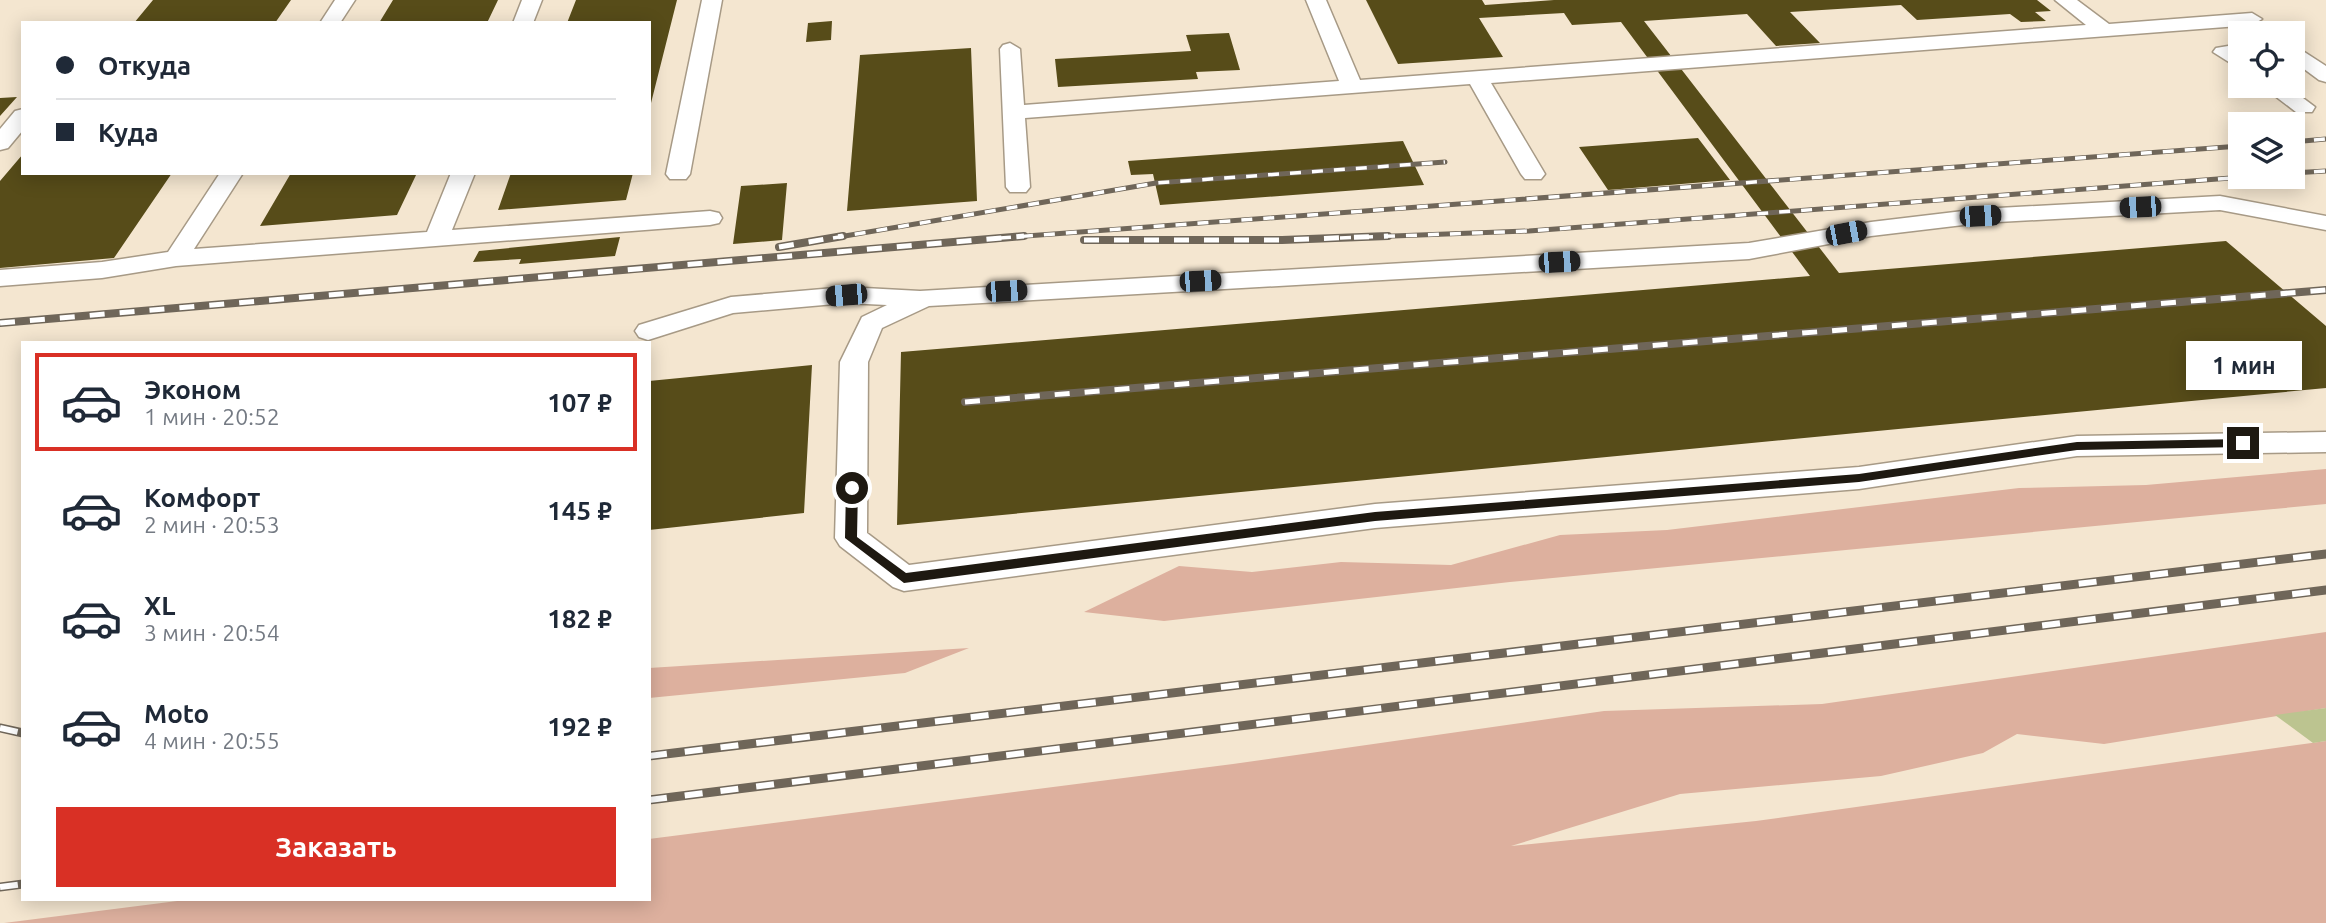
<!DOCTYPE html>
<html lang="ru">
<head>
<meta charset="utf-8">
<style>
  :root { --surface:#fff; --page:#f6f6f7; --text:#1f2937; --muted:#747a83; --line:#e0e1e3; --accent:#d93025 }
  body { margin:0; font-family:Ubuntu,sans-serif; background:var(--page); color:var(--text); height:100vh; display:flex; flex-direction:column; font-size:26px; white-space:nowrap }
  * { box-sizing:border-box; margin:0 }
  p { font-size:23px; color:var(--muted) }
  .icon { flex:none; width:38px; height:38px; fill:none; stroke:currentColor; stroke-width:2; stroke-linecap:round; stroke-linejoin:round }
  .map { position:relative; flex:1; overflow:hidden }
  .panel { position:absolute; left:21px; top:341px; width:630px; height:560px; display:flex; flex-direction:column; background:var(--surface); border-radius:0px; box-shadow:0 4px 18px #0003 }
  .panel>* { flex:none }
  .top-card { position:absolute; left:21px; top:21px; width:630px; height:154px; border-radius:0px; box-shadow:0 4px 18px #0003; display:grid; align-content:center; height:154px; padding:0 35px; background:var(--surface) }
  .tools { position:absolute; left:2228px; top:21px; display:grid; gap:14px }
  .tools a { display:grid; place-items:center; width:77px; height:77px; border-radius:0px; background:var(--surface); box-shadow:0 4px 18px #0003; font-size:35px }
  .end { position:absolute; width:32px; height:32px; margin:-16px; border:9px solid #1e1911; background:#fff; box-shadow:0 0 0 4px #fff }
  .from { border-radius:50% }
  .bubble { position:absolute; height:49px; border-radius:0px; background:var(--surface); box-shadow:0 4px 18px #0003; font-size:23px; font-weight:700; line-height:49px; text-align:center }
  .car { position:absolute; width:21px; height:42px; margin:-21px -10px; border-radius:9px; box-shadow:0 0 5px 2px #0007; background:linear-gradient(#222 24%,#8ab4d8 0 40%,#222 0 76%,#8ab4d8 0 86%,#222 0) }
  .top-card b { display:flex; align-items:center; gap:24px; height:66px; font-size:26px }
  .top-card b+b { border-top:2px solid var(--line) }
  .top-card i { width:18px; height:18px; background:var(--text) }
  ul { padding:12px 0 0; list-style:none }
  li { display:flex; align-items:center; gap:21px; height:98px; margin:0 14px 10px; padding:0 21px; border:4px solid transparent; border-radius:0px }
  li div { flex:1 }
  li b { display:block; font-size:26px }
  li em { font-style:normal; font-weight:700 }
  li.selected { border-color:var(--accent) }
  li>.icon { width:63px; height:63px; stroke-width:1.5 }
  .action { display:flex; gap:14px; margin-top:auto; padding:14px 35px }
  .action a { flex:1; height:80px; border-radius:0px; background:var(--accent); color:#fff; font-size:28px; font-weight:700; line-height:80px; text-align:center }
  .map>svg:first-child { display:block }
  .green { fill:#ddb09e }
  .water { fill:#bcc490 }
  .building { fill:#574c19 }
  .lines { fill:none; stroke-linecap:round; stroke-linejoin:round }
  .service-casing { stroke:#a79a86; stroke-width:3 }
  .service { fill:#fff; fill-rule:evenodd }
  .rail-far2-casing { stroke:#6f6659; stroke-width:5 }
  .rail-far1-casing { stroke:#6f6659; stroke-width:8 }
  .rail-casing { stroke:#6f6659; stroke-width:9 }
  .rail-far2 { stroke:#fff; stroke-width:3.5; stroke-dasharray:11; stroke-linecap:butt }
  .rail-far1 { stroke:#fff; stroke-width:5; stroke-dasharray:15; stroke-linecap:butt }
  .rail { stroke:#fff; stroke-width:6; stroke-dasharray:18; stroke-linecap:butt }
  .route { fill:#1e1911 }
</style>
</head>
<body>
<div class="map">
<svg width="2326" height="923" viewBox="0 0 2326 923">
  <rect width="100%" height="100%" fill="#f4e6d0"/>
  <path class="green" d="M2326,469V504L1510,582L1164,621L1084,612L1179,566L1252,572L1341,562L1451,565L1560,535L1667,530L2019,488L2146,485Z
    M2326,632V708L2104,744L2017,734L1983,753L1881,776L1680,794L1511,846L1756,821L2326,741V923H4L185,900H649V839L1233,764L1604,711L1822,704Z
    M969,648L905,673L649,698V668Z"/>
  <path class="water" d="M2326,708V741L2313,743L2275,715Z"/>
  <path class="building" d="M153,0H291L275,23H134Z
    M393,0H498L487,23H379Z
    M576,0H677L650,107L649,23H567Z
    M1366,0H1482L1485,5L1554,0H2037L2051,11L2035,12L2046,21L2021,22L2010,14L1917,20L1901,5L1790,12L1820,43L1776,46L1747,14L1644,21L1839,273L2226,241L2326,326V388L897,525L901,352L1810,276L1621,22L1572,25L1564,13L1479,18L1503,57L1398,64Z
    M832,21L831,40L806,42L808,23Z
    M1229,33L1240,70L1196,72L1198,79L1058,87L1055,59L1191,51L1186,35Z
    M971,48L977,201L847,211L860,55Z
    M17,97L0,116V98Z
    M1698,138L1730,180L1608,190L1579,147Z
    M1403,141L1424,185L1160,205L1153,174L1131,175L1128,161Z
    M23,154V173H172L114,258L0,268V181Z
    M291,173H417L397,215L260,226Z
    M511,173H633L626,200L498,210Z
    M787,183L782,240L733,244L741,186Z
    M620,237L615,256L519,264L521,259L473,262L479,251Z
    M812,365L804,513L649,530V381Z"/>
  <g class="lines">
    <defs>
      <path id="service" d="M335,0H355L340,23H320Z
        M522,0H542L533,23H513Z
        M702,0H722L690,174L686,179H670L666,174Z
        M1306,0H1326L1360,80L2086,25L2055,0H2077L2109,24L2252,13L2262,19L2252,25L1491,83L1545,174L1541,179H1525L1521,174L1470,84L1025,118L1030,187L1026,192H1010L1006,187L1000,49L1003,45L1010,43L1020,49L1024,105L1339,81Z
        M2240,44V69L2213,52L2216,48Z
        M2292,44L2326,66V82L2319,80L2292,60Z
        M2262,86H2287L2315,107L2312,112H2296Z
        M23,109V130L8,148L0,150V129L15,111Z
        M220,173H243L194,249L427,232L451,173H475L452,230L710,211L719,213L722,218L719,223L710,225L176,266L102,278L0,286V270L102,262L168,252Z
        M2220,196L2326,216V230L2220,210L1980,223L1871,236L1749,259L929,306L882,328L868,362L867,533L909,565L1375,504L1859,467L2077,436L2326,432V452L2077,456L1859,489L1375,528L904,591L893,587L840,546L835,538L840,362L862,317L887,305L846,303L733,313L648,340L639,337L635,331L639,325L731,297L846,287L920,291L1749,243L1871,222L1980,209Z"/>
    </defs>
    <use href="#service" class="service-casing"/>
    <use href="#service" class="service"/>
    <defs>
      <path id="rail-far2" d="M2292,142L2326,139
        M2292,173L2326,171
        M833,238L1156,183L1445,162
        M1000,238L2240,146
        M1340,238L1529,231L2244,177"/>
      <path id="rail-far1" d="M1084,240H1282L1388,236
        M779,247L843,236
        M0,323L1024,236
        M965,402L2326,290"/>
      <path id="rail" d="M0,728L23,733
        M649,756L2326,554
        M649,800L2326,590
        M0,887L23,884"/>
    </defs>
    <use href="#rail-far2" class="rail-far2-casing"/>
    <use href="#rail-far1" class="rail-far1-casing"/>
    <use href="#rail" class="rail-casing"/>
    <use href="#rail-far2" class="rail-far2"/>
    <use href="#rail-far1" class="rail-far1"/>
    <use href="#rail" class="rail"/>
  </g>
  <path class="route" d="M2243,439L2249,443L2243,447L2077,450L1859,482L1375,521L904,583L845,538L846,488L852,484L858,488L857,537L906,573L1375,512L1859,474L2077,442Z"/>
</svg>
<div class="tools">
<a><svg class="icon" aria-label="locate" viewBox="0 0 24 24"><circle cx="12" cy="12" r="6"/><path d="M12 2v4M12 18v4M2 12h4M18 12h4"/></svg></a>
<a><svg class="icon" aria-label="layers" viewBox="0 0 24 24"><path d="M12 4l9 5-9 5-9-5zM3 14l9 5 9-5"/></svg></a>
</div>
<i class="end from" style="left:852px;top:488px"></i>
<i class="end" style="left:2243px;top:443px"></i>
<div class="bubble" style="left:2186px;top:341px;width:116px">1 мин</div>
<i class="car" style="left:2140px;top:207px;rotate:267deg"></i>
<i class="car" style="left:1980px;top:216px;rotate:87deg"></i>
<i class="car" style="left:1846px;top:233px;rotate:79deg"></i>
<i class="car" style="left:1559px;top:262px;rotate:87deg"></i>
<i class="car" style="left:1200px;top:281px;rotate:87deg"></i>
<i class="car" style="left:1006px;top:291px;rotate:87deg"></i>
<i class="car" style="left:846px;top:295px;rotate:265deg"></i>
<div class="top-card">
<b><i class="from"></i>Откуда</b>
<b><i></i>Куда</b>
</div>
<section class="panel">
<ul>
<li class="selected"><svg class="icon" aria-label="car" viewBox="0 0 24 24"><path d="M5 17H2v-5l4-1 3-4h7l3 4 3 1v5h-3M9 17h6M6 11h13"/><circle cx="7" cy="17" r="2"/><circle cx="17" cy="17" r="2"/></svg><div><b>Эконом</b><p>1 мин · 20:52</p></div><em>107 ₽</em></li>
<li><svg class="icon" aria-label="car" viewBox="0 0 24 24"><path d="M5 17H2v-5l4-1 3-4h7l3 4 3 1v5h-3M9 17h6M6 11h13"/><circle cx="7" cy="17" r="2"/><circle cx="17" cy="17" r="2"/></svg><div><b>Комфорт</b><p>2 мин · 20:53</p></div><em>145 ₽</em></li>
<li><svg class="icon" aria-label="car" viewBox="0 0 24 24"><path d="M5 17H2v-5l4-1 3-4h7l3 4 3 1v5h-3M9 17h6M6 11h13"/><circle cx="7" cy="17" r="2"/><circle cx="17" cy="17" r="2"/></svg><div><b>XL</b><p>3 мин · 20:54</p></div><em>182 ₽</em></li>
<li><svg class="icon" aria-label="car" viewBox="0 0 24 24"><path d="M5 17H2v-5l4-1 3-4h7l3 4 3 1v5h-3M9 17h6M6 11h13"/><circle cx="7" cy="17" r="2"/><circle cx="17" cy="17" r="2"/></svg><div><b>Moto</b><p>4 мин · 20:55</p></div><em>192 ₽</em></li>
</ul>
<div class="action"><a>Заказать</a></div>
</section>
</div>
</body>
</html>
